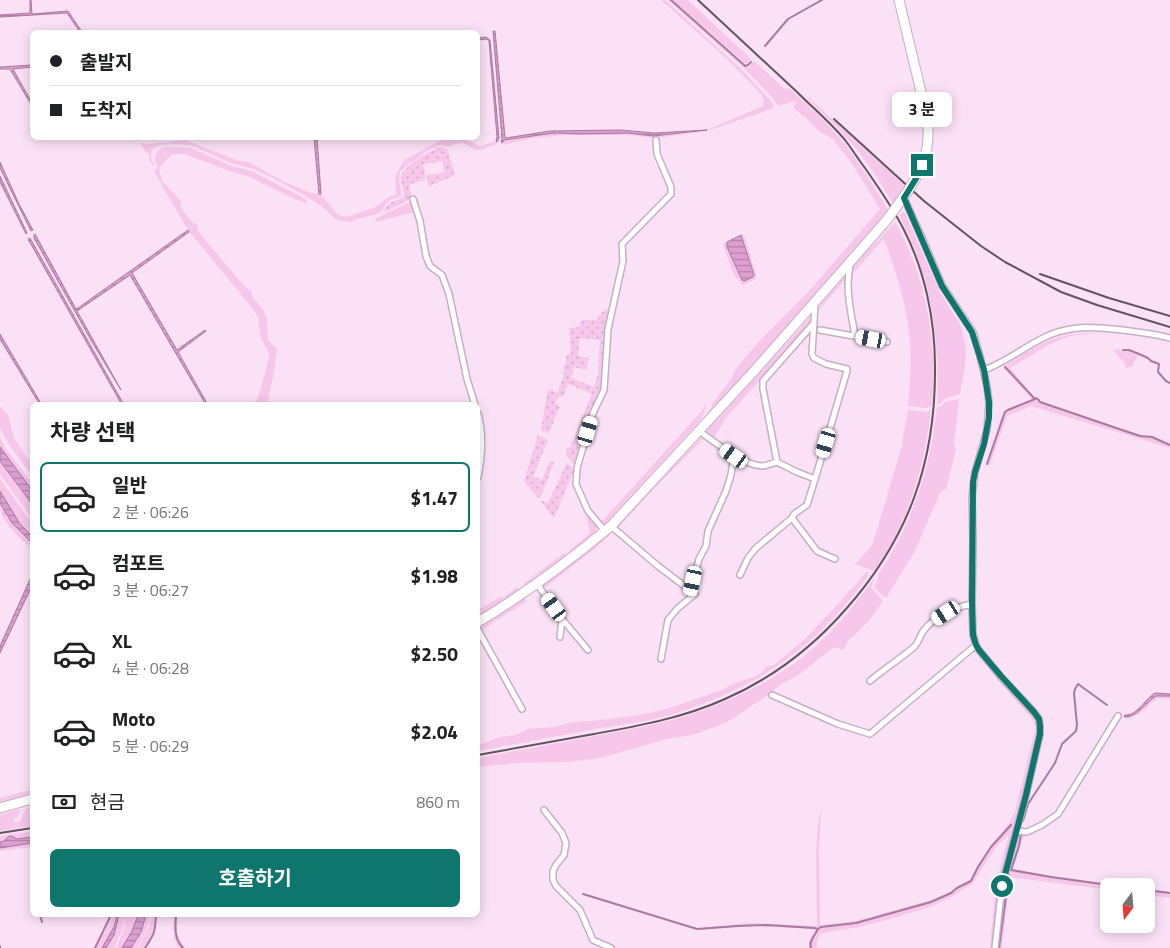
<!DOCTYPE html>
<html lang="ko">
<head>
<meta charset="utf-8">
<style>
  :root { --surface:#fff; --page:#f2f2f2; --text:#202124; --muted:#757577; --line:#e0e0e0; --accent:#0f766e }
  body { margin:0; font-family:"Titillium Web","Noto Sans KR",sans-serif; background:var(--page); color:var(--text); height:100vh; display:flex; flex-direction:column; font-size:19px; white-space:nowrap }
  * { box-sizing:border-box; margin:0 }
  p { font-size:16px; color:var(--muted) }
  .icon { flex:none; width:28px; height:28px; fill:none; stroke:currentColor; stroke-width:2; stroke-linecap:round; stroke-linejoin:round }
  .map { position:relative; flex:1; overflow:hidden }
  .details { position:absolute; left:30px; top:402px; width:450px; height:515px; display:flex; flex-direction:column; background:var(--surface); border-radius:8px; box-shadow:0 2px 12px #0003 }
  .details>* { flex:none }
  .banner { position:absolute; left:30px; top:30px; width:450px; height:110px; border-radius:8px; box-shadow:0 2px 12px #0003; display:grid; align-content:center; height:110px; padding:0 20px; background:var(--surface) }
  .needle { width:32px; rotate:196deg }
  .buttons { position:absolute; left:1100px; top:878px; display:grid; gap:10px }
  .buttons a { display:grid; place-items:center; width:55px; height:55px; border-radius:8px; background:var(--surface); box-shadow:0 2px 12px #0003; font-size:25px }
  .end { position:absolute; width:22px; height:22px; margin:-11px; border:6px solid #0f766e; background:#fff; box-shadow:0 0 0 2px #fff }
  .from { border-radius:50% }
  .bubble { position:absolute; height:35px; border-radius:8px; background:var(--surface); box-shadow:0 2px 12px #0003; font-size:16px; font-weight:700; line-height:35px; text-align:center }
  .car { position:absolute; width:15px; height:30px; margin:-15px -8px; border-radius:6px; box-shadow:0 0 4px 1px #0007; background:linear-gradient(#fff 24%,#345 0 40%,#fff 0 76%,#345 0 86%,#fff 0) }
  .banner b { display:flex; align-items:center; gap:18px; height:48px; font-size:19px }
  .banner b+b { border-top:1px solid var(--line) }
  .banner i { width:12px; height:12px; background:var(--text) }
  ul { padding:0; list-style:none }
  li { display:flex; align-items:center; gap:15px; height:70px; margin:0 10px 8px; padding:0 10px; border:2px solid transparent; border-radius:8px }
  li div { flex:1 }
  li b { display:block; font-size:19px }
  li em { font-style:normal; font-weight:700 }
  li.selected { border-color:var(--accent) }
  li>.icon { width:45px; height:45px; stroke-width:1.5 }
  h2 { padding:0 20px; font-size:22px; line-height:60px }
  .pay { display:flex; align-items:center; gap:12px; height:55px; padding:0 20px; font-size:19px }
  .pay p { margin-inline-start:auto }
  .primary-button { display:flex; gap:10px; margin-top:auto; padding:10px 20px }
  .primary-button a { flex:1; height:58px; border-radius:8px; background:var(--accent); color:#fff; font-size:20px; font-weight:700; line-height:58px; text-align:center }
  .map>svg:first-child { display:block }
  .grass { fill:#f6c6eb }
  .wetland { fill:url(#wetland-marsh) }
  .garden { fill:url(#garden-dots); fill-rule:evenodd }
  .water { fill:url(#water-rules); stroke:#a87a9f }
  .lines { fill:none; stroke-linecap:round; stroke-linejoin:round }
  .stream { stroke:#a87a9f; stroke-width:2 }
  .street-casing { stroke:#c7afc2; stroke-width:8 }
  .primary-casing { stroke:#c7afc2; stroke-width:11 }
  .street { stroke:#fff; stroke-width:5 }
  .primary { stroke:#fff; stroke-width:9 }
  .rail { stroke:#61545e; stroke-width:2 }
  .primary-bridge-casing { stroke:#c7afc2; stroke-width:11; stroke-linecap:butt }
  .primary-bridge { stroke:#fff; stroke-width:9 }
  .route { stroke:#0f766e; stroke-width:6 }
</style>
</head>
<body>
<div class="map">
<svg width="1170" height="948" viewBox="0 0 1170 948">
  <defs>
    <pattern id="wetland-marsh" width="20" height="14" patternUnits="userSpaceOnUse" patternTransform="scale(1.25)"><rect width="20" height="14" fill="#f6c6eb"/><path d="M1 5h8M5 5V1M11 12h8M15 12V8" fill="none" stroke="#d3aaca"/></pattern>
    <pattern id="garden-dots" width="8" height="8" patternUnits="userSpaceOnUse" patternTransform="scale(1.25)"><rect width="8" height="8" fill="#f6c6eb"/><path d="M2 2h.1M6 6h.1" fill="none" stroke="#d3aaca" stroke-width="1.8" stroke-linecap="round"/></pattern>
    <pattern id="water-rules" width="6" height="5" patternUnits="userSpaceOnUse" patternTransform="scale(1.25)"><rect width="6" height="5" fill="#dd9fd0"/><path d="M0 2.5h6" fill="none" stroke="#b481a9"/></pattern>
  </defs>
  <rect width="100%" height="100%" fill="#fbe1f5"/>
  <path class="grass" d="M661,0H665L740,68L771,101L774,108L707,131L656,138L627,135H566L533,138L503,145L502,143L504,140L554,133L578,134L628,133L653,136L694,132L707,130L763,106L764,103L762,95L728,60Z
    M668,0H670L745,67L748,68L754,61L786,90L789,88C806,104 824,119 839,137C858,159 873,185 888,210L818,293L709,414L712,405L733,376L734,371L755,346L809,291L880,209L852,164L833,139L818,130L806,118L799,113L793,107L796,104L795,101L778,106L773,98L742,66Z
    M673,0H688L751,59L746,64Z
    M808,97L905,186L893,204C880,180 864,157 846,137C833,123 820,111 807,98Z
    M454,138L464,139L480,146L496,141L497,142V144L481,150H476L463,143L455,144L449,147L439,145L426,151L414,161L409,163L400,172L399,180L401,191V196L388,201L381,212L377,214L356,219L350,222L342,221L337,220L320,205L302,194L269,176L251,168L231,163L191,145L173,144L161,145L152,149L151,157L154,166H153L149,159V153H146L141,143L149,144L185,140L239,161L249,162L284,182L311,193L321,194L336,213L341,216L347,217L376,207L390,196H395L396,193L395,182L396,175L401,165L406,159L443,139Z
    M165,147L191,148L229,165L251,171L300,196L307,201V204L288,196L250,177L229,171L185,154H172L159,168L162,181L180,200L181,207L184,212L192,222L197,225L198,231L243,285L251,291L253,298L262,308L267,318L268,340L277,349L275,368L268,400L269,405H256L255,402L258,398L268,362L269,353L261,338L258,318L253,309L188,230L164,189L154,171L158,168C153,158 154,151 165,147Z
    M412,201L415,212L376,222L375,219Z
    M903,212L905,213L941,294L961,326L966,348L965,367L960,394L944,399L940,404H937C940,335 931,277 899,215Z
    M895,222C926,277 938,343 932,406L927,408L908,406C910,382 912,356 909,332C905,299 895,269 884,239L854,272L849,282V275L853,266Z
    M741,235H744L757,276L755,280L742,285L733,273L723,244L727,242V247L742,280L753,277L754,275Z
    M846,274L845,280L817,312L816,310Z
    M812,315V322L733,410L725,419L714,439L704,433L743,392Z
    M1087,333L1106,334H1088L1070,336L1050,344L1010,368L1034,397H1038L1040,401L1075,413L1141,435L1152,436L1170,443V448L1031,406L1007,416L990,465L986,464L1001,417L1005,410L1032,399L1003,367C1022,355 1042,341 1064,336C1071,334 1080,334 1087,333Z
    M1120,349L1121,351H1129L1138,355L1132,366L1126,368L1124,362L1113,350Z
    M959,399L954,443L956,449L946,489L941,491L915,551L886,598L874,587L878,578V575C887,561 896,546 903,531C922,492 932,451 937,407H941L945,402Z
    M707,404L701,419L604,525C589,518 584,497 579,484L590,508L600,520H603L700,413Z
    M0,406L8,415L14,438L32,465V476L10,446L0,428Z
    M931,409C926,458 913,505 889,548C884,556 880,564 874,571L855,564L863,556L873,543L901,449L908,410L927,412Z
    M703,436L705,437L645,498L618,528L616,526Z
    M0,437L6,449L32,483V490L0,447Z
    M0,461L32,504V519L0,474Z
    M0,479L32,523V536L20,524L0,491Z
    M579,495L586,512L597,528L596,531L593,534L571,552L569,551L590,533L586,514Z
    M613,530L614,531L592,551L543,589L541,587L591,549Z
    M564,553L566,557L528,586L523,584Z
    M868,572L869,574C821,643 762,685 683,711C656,720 628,724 601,728C560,736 519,743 478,751V745L501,737L516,735L527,729L554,727L574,722L593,721L640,715L670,708L722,690L733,684L756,676L763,671L766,667L774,665L784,657L805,639L840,602L849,591L852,589L865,573Z
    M875,577L871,588L883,601L868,622L847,642L845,648L842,650L834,647L800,674L781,684L771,693L729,721L699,733L686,736L667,739L600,758L568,762L517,763L478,767V758C515,751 552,744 589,737C614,732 639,728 664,722C710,711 756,690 795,663C827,640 852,609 875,577Z
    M517,587L519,591L503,602L478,616V610L501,596L503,598Z
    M525,598L527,601L491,624L482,631L479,627Z
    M998,680H1001L1033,716L1038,728L1024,789L1000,883L993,948H990L995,893L998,877L1009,834L996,847L972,884L951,897L930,907L886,920L859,927L822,933C818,938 816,942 817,948H810C807,941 813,935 817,930L814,929L754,926H738L701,930L700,928L750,923L817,926L816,850L818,822L821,810L819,850L820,925L855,921L931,900L951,892L956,887L970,880L977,866L990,847L1009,823L1015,811L1034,734L1035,727L1033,721L1028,714Z
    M1160,695L1170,696V699L1159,698C1146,705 1142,716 1126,719L1124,717C1141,717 1145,697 1160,695Z
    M32,789V796L0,804V798Z
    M32,806V826L0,831V815L21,809L17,818L14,819L13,823L20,821L26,808Z
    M32,831V837L0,842V836Z
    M1031,832L1033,834L1023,837L1013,869L1051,876L1123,886H1109V890L1010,877L1002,948H997L1007,875L1008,874L1010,870L1009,868L1019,834Z
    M32,843V847L0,851V848Z
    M1146,889L1170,892V898L1146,895Z
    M113,915H117L114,927L102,948H96Z
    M119,915H126L122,931L114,948H106L114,935Z
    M127,915H138C135,928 129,937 122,948H116L123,932Z
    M146,915H150C148,929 144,936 137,948H131L141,932Z
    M151,915H155C154,931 153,934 144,948H138L149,927Z
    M174,915H178C176,928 176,938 186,948H179C172,939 173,926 174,915Z"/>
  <path class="wetland" d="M0,503L12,523L32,543V550C20,535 0,525 0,503Z"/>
  <path class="garden" d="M441,147L447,149L455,175L428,187L427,175L444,173L443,161L423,164L426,179L409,185L412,198L385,212L384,211L387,206L390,203L400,199L404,196C405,189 400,183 401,177C402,167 432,149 441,147Z
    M605,309L610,311L602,389L576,465C570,460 565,456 567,448H570L592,394L568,384L563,397L558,396L555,404L560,406L549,433L541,430L548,389L557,393L563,379L564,364H566V356L571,352L569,328L579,327L582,320H596ZM580,338L600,340L598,370L599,371L594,387L571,378L574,367L586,370L589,358L578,356Z
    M538,435L548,440L533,476L542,480L550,461L554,463L540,498H538L524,481Z
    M567,463L574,470L554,518L540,500L548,503Z"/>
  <path class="water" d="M30,0H31L32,14L68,11L82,32H80L67,13L0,17V15L30,13Z
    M493,31H495L505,137L506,138L550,131L621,130L654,133L707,130L653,136L628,133L578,134L557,133L555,134L554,133L504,140L502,143L501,142L502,139Z
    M486,37L490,40L499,138L497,142L496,141L497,137L489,41L487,39L478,40V38Z
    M32,65V67L13,69L32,103V106L10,69H0V67Z
    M314,138H317L321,194H319Z
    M0,162L19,204L33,230L31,231L0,168Z
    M0,176L27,233L26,234L0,182Z
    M188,230L189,232L132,273L177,350L205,330L206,331L178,352L208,405H206L130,275L77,311L121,390L92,342L34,238V235L35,234L76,309L78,308Z
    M741,235L754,275L753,277L744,281L742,280L727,247V242Z
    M30,238L124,405H122L28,239Z
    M0,334L42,405H40L0,339Z
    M0,447L32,490V504L0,461Z
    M0,491L20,524L32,536V543L12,523L0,503Z
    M32,575V586L0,653V646Z
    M1155,693L1170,694V696H1156C1145,703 1138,717 1124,717L1125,715C1137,716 1145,699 1155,693Z
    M9,836L14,837L16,839L32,837V843L0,848V842L4,841Z
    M117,915H119L114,935L106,948H102L114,927Z
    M138,915H146L141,932L131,948H122L132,931Z"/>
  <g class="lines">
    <path class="stream" d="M671,0L743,64L745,66L748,65L751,62
      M765,46L788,19L822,0
      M1123,350H1129L1139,354L1148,358L1151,361L1159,364L1158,372L1166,381L1170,383
      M1005,367L1034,398L1038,399L1040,402L1119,429L1140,436L1152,437L1170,445
      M987,464L1005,412L1008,410L1035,399
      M1023,821L1028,804L1055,763L1062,744L1076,731L1077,725L1074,693L1075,689L1078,684L1107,705
      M1021,834L1019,846L1011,870L1051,877L1116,886
      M32,847L31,848L32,859
      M1146,890L1170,893
      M583,894L697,929L738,926L767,925L814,928L818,929L821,927L856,923L931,902L951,893L957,888L971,881L978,867L991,847L1011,825
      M40,915L42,922
      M176,915C175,927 174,939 183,948
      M0,946V948
      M95,948L111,915
      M145,948C155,933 155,932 156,915
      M811,948C808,942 815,935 818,929
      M999,948L1009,875"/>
    <defs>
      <path id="street" d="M904,198L923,240L942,285L973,332L980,356L987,386L989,403L987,430L975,472L972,497L973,540L972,604L973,635L976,645L979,650L1001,677L1034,712L1039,719L1040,726V734L1026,795L1002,885L995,948
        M413,199L420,221L426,256L430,266L442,275L449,294L467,379L475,405
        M850,265C845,289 851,312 855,336
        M815,304L812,354L814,358L826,364L847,369V371L815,479
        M820,330L887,342
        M984,370C1006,362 1024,347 1045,337C1055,332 1067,329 1078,328C1086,327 1094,328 1101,328C1124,330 1147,332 1170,338
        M478,414C484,435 482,456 478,477
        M699,431C715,442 742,465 762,466C766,466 772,463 777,462L797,472L815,479L807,505L794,514L792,518L817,551L835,559
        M777,462L763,389V381L814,323
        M611,526L658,566L695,594L677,609L668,620L661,659
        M605,531L588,511L576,484L577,468L593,413L604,390L608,329L623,261L622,244L671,194V187L657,154L656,140
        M740,575L748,558L756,548L792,518
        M537,584L562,619L560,637
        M691,591L699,559L706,546L708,531L726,491L731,475L734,455
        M562,619L588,650
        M478,630L522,709
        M870,681C884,669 900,659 914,647C919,642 920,635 924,630C935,616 955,607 972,604
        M772,695L838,724L870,734L976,645
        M544,810L562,833L566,843L564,855L556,865L553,871V880L556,886L580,910L593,940L611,948
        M1016,831L1027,832L1042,825L1058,814L1118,716"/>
      <path id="primary" d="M899,0L927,117C930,138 927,161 915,179
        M897,206L908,191
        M478,622C525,594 569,561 611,526L755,370L886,221
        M0,808L32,799"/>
    </defs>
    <use href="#street" class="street-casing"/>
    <use href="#primary" class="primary-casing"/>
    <use href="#street" class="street"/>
    <use href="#primary" class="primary"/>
    <path class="rail" d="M834,119L924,201L981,246L1005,262L1061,292L1097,305L1170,327
      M1040,274L1109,298L1170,316
      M478,755C516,748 555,741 594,734C638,726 683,718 725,699C773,678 811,649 846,609C909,538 936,461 935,366C935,320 925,271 904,230C893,208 879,188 865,168C858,159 852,149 845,140C831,123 813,108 797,92C764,61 731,31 698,0
      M0,833L32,828"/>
    <defs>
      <path id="primary-bridge" d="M908,191L915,179
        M886,221L897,206"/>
    </defs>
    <use href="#primary-bridge" class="primary-bridge-casing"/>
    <use href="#primary-bridge" class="primary-bridge"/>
  </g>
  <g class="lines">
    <path class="route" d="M922,165L920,172L904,198L942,286L972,332L984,370L989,402V417L984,444L975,472L973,482L972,604L973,635L976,645L979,650L1001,676L1034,712L1039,719L1040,726V734L1026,795L1002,886"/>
  </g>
</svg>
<div class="buttons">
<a><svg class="needle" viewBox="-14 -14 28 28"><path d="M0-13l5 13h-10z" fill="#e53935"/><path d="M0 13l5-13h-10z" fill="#757577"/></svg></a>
</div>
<i class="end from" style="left:1002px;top:886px"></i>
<i class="end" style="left:922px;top:165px"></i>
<div class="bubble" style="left:892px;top:92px;width:60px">3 분</div>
<i class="car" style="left:871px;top:339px;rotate:280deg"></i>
<i class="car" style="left:588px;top:431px;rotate:17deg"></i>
<i class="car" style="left:826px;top:443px;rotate:197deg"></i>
<i class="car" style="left:734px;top:456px;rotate:305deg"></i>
<i class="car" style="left:693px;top:581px;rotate:192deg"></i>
<i class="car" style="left:554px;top:607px;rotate:324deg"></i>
<i class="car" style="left:946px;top:613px;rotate:237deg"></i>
<div class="banner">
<b><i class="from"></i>출발지</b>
<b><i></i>도착지</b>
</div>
<section class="details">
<h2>차량 선택</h2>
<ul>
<li class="selected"><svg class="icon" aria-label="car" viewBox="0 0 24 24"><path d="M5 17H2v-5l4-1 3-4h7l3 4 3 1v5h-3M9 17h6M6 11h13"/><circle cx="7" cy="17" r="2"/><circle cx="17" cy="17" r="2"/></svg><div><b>일반</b><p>2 분 · 06:26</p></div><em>$1.47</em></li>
<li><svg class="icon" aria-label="car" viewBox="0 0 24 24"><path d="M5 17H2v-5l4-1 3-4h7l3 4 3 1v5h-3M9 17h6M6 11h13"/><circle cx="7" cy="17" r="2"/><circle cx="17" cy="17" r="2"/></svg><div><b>컴포트</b><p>3 분 · 06:27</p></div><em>$1.98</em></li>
<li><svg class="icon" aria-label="car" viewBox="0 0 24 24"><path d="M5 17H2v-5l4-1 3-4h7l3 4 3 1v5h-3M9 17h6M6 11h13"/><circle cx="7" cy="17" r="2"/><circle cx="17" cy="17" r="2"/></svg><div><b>XL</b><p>4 분 · 06:28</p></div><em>$2.50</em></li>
<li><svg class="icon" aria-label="car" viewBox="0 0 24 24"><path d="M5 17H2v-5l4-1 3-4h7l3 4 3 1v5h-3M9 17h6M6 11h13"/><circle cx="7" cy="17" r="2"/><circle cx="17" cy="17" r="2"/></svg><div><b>Moto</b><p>5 분 · 06:29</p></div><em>$2.04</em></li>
</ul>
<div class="pay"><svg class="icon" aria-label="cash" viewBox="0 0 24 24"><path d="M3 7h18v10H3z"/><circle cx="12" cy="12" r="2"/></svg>현금<p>860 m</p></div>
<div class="primary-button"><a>호출하기</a></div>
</section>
</div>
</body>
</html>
